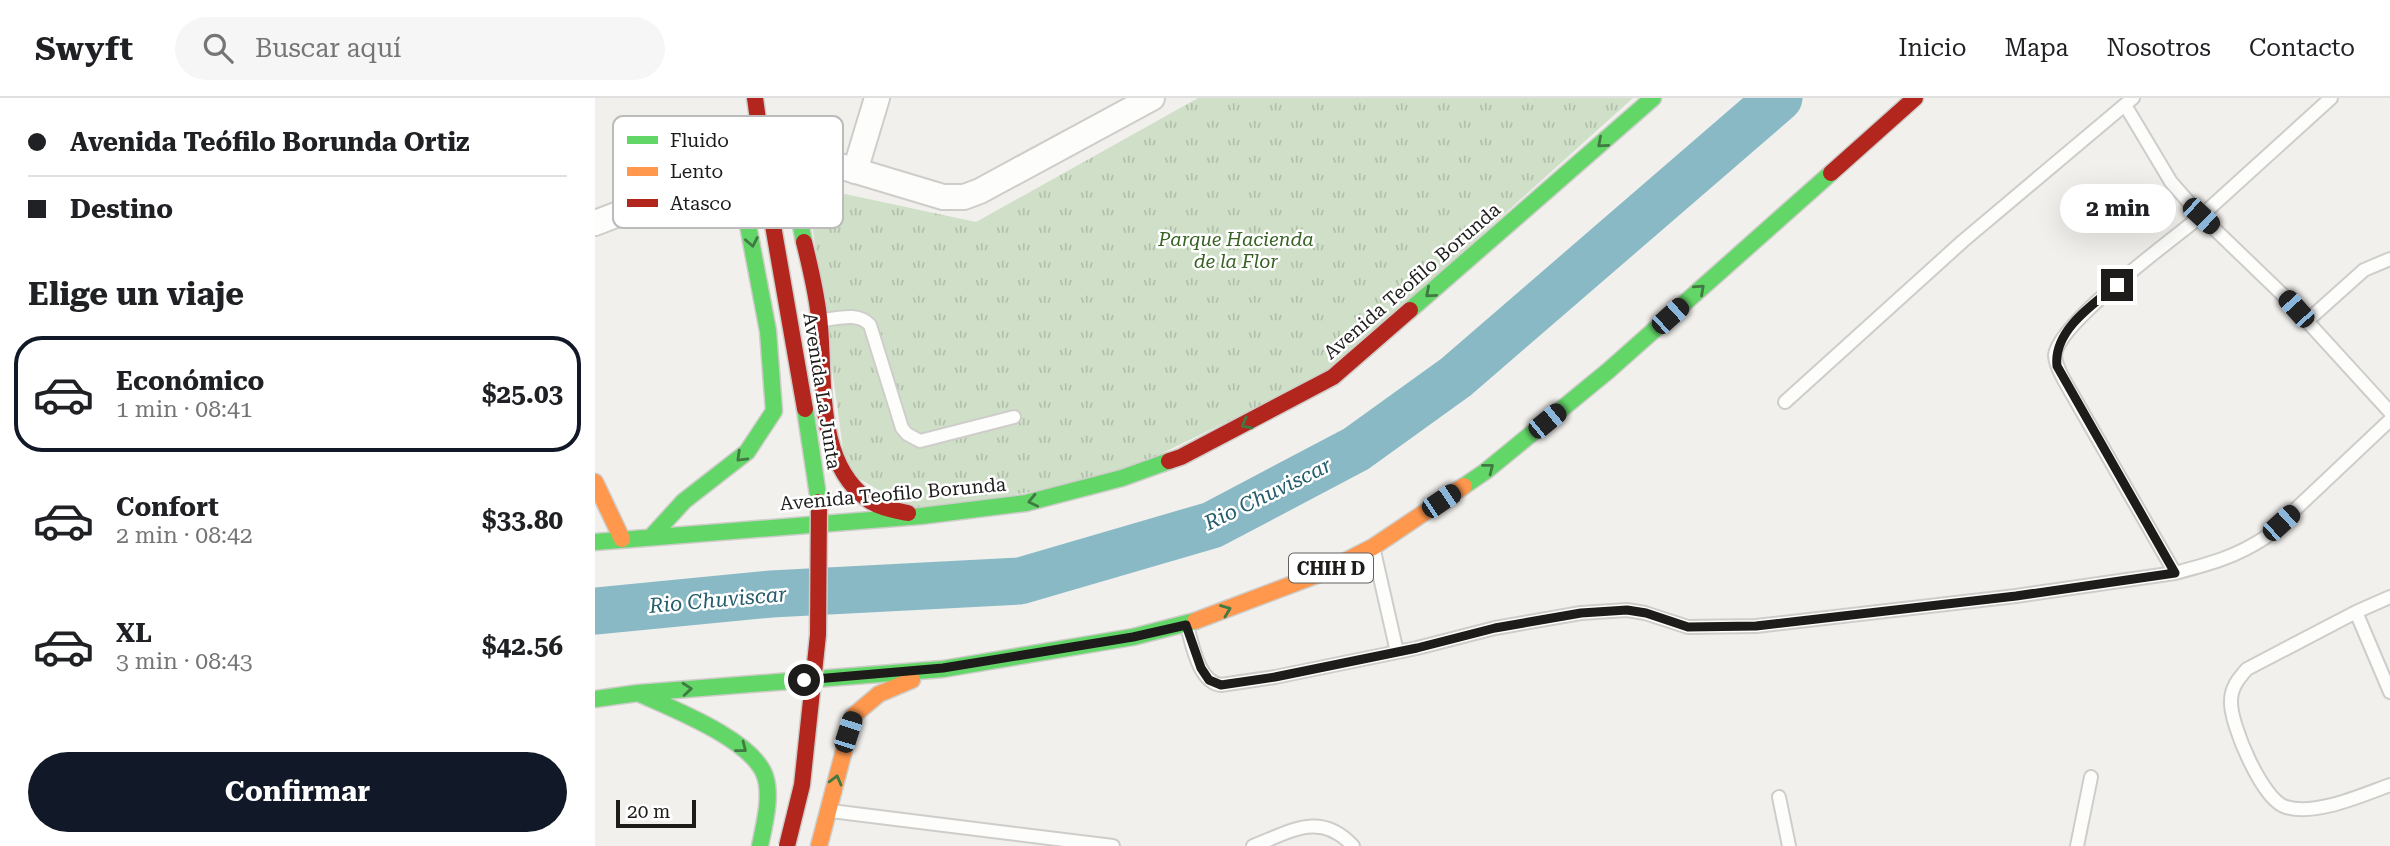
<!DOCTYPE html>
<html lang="es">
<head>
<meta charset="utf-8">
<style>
  :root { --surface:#fff; --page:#f6f6f6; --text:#202124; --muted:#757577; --line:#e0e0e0; --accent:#111827 }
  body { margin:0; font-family:"Roboto Serif",serif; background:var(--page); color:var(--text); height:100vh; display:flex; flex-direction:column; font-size:26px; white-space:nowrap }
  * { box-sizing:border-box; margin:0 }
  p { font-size:23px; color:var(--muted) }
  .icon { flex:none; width:38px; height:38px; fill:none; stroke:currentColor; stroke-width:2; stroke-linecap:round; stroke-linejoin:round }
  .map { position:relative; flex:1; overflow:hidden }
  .side { display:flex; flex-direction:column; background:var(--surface); width:595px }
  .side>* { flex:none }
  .top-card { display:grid; align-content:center; height:154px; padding:0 28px; background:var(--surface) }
  .scale { position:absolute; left:21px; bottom:18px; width:80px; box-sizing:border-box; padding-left:7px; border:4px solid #1d1c1b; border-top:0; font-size:19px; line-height:24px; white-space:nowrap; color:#1d1c1b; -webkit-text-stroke:5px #fff; paint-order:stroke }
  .end { position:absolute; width:32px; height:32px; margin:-16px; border:9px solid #1d1c1b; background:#fff; box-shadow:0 0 0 4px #fff }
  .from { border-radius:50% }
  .bubble { position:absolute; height:49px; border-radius:24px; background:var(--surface); box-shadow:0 7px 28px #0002; font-size:23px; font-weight:700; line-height:49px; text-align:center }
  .car { position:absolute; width:21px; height:42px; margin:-21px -10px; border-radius:9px; box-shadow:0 0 5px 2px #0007; background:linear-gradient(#222 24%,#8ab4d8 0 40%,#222 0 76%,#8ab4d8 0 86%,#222 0) }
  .top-card b { display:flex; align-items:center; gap:24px; height:66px; font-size:26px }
  .top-card b+b { border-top:2px solid var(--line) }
  .top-card i { width:18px; height:18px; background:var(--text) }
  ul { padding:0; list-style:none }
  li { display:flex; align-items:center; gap:21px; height:116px; margin:0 14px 10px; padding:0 14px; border:4px solid transparent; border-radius:28px }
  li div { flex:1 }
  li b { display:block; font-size:26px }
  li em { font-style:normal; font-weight:700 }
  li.selected { border-color:var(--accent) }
  li>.icon { width:63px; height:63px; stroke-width:1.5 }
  h2 { padding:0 28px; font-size:32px; line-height:84px }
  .primary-button { display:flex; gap:14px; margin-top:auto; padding:14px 28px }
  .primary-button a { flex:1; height:80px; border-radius:42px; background:var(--accent); color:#fff; font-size:28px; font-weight:700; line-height:80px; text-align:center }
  header { display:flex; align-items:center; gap:42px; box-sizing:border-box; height:98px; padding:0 35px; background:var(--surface); border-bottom:2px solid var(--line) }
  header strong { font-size:33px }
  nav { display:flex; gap:38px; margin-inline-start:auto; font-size:24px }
  .search { width:490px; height:63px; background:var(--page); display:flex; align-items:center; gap:18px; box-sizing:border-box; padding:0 24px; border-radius:38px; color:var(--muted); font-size:26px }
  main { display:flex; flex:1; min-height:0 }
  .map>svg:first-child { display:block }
  .grass { fill:url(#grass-tufts) }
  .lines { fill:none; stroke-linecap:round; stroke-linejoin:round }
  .river { stroke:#8ab9c6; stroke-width:47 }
  .lane-casing { stroke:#cecdca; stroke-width:16 }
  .street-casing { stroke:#cecdca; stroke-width:28 }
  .fast-casing { stroke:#cecdca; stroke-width:19 }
  .slow-casing { stroke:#cecdca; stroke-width:19 }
  .jam-casing { stroke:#cecdca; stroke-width:19 }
  .lane { stroke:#fdfdfc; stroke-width:12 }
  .street { stroke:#fdfdfc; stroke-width:24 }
  .fast { stroke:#63d668; stroke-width:16 }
  .slow { stroke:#ff974d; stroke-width:16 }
  .jam { stroke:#b3261e; stroke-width:16 }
  .jam-bridge-casing { stroke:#cecdca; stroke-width:19; stroke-linecap:butt }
  .jam-bridge { stroke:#b3261e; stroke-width:16 }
  .oneway { stroke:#407942 }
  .route { stroke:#1d1c1b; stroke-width:9 }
  .labels { text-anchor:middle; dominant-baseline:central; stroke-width:5; stroke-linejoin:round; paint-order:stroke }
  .shield { fill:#fff; stroke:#61605f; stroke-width:2 }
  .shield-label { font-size:18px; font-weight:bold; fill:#1d1c1b }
  .park-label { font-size:19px; font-style:italic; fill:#376223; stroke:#fff }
  .street-label { font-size:19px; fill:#1d1c1b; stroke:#fff }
  .water-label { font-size:21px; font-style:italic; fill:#245d6b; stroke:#fff }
  .key { fill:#fff; stroke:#bbb; stroke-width:2 }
  .key-label { font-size:19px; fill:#1d1c1b }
</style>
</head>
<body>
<header>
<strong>Swyft</strong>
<div class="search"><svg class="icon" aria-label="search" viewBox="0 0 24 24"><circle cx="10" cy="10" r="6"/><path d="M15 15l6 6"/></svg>Buscar aquí</div>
<nav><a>Inicio</a><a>Mapa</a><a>Nosotros</a><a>Contacto</a></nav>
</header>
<main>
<section class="side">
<div class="top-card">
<b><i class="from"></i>Avenida Teófilo Borunda Ortiz</b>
<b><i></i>Destino</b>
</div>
<h2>Elige un viaje</h2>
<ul>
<li class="selected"><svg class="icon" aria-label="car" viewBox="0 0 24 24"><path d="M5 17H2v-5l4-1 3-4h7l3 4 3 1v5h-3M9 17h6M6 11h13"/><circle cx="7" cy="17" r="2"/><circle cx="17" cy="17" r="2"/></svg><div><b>Económico</b><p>1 min · 08:41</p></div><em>$25.03</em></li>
<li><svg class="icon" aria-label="car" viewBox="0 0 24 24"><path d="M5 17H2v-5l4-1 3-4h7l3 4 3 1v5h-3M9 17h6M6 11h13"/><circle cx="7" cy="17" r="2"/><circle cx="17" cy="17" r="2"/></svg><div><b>Confort</b><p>2 min · 08:42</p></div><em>$33.80</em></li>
<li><svg class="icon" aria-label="car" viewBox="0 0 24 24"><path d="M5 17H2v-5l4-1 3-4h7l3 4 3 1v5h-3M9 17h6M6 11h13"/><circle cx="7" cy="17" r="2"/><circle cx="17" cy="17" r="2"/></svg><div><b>XL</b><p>3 min · 08:43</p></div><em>$42.56</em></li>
</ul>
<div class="primary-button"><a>Confirmar</a></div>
</section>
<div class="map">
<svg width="1795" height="748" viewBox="0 0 1795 748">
  <defs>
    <pattern id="grass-tufts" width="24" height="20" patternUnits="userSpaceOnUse" patternTransform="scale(1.75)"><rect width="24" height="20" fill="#d0e0c8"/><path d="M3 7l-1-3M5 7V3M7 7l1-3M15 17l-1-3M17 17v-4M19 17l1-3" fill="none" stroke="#b2c0ab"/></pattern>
  </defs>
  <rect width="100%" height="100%" fill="#f2f0ed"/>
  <path class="grass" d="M603,0H1038L733,275L520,378L323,415L251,373L213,96L236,93L381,124Z"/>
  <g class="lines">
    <path class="river" d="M0,513L176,496L425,483L617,427L761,351L861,279L1184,0"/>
    <defs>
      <path id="lane" d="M1530,7L1576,84L1606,118L1736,0
        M228,222C245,220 263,214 275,227L307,330L312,336L325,343L419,319
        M1712,223L1769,172L1795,161
        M1190,304L1368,143L1538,0
        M1795,314L1690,199L1606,118C1578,141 1463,225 1460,257C1460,266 1465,274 1469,282L1580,475C1614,466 1641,459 1671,439L1795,322
        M779,453L802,554
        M1795,499L1761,514L1652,571C1643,581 1636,590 1636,603C1635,627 1668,703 1691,709C1721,718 1767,697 1795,687
        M1761,514L1795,594
        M593,532C598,549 604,584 626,587L680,579L822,550L900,530L986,515L1032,512L1050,515L1093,529L1161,528L1421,498L1580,475
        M1184,699L1194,748
        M236,713L518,748
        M658,748C695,734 725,712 758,748
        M1482,748L1496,679"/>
      <path id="street" d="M260,73L282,0
        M0,125L169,60H218L348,99H369L385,93L557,0"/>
      <path id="fast" d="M815,212L1058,0
        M210,311L224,404
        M869,388L891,373L1013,273L1236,75
        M57,438L89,403L152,354L179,313L173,233L148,101L154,78L169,60C202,81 202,109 209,144
        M0,444L326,418L431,405L527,380L574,363
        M45,596C78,611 158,642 170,678C177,699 169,727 165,748
        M0,601L43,595L348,571L538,539L600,523"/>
      <path id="slow" d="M0,384L27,441
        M600,523L727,475L778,449L869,388
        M224,748L258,618L284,596L317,582"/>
      <path id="jam" d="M160,0L176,116L210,311
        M1236,75L1320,0
        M209,144C216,172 223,201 225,229C230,285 221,363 272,401C284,410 299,412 313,415
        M574,363L586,359L738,279L815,212"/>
    </defs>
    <use href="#lane" class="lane-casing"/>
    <use href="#street" class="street-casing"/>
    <use href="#fast" class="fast-casing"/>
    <use href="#slow" class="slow-casing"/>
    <use href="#jam" class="jam-casing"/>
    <use href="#lane" class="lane"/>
    <use href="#street" class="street"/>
    <use href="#fast" class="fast"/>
    <use href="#slow" class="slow"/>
    <use href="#jam" class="jam"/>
    <defs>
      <path id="jam-bridge" d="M192,748L207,687L223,537L224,404"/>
    </defs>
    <use href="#jam-bridge" class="jam-bridge-casing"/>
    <use href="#jam-bridge" class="jam-bridge"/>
  </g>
  <defs><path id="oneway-chevron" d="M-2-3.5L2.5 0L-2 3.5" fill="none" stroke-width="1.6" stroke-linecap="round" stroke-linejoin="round" transform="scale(1.75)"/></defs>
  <g class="oneway">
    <use href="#oneway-chevron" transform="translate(1007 45) rotate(139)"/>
    <use href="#oneway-chevron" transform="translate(157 144) rotate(79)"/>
    <use href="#oneway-chevron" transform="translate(1105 191) rotate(-42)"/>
    <use href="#oneway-chevron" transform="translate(835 195) rotate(139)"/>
    <use href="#oneway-chevron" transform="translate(651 326) rotate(152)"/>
    <use href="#oneway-chevron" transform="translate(146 359) rotate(136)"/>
    <use href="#oneway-chevron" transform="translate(894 370) rotate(-38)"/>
    <use href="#oneway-chevron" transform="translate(438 403) rotate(167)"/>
    <use href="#oneway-chevron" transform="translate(631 512) rotate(-21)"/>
    <use href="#oneway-chevron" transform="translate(92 591) rotate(-5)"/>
    <use href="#oneway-chevron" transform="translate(147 650) rotate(38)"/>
    <use href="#oneway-chevron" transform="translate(241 682) rotate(-75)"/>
  </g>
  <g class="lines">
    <path class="route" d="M209,582L348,570L538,539L591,527L606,570L614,582L626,587L680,579L822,550L900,530L986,515L1032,512L1051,515L1093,529L1161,528L1421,498L1580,475L1462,268C1458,233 1498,206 1522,187"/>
  </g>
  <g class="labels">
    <rect class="shield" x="694" y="455.5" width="84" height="29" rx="5"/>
    <g class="shield-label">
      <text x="736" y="470">CHIH D</text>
    </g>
    <g class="park-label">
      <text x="641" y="141">Parque Hacienda<tspan x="641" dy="22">de la Flor</tspan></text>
    </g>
    <g class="street-label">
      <text transform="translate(817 183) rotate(-41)">Avenida Teofilo Borunda</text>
      <text transform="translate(227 293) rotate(81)">Avenida La Junta</text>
      <text transform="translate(298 396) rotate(-5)">Avenida Teofilo Borunda</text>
    </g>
    <g class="water-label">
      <text transform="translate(673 396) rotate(-26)">Rio Chuviscar</text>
      <text transform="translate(123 502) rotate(-5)">Rio Chuviscar</text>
    </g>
  </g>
  <rect x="18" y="18" width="230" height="112" rx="10" class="key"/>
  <rect x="32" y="38" width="31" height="8" fill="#63d668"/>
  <rect x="32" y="69" width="31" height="9" fill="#ff974d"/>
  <rect x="32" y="101" width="31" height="8" fill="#b3261e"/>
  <g class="key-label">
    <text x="75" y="49">Fluido</text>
    <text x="75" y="80">Lento</text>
    <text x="75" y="112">Atasco</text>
  </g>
</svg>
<div class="scale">20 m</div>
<i class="end from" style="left:209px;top:582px"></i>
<i class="end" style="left:1522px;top:187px"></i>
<div class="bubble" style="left:1465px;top:86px;width:116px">2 min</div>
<i class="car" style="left:1606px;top:118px;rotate:133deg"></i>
<i class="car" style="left:1701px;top:211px;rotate:318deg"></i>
<i class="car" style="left:1075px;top:218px;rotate:48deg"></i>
<i class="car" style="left:952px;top:323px;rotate:51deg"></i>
<i class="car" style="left:846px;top:403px;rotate:56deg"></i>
<i class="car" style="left:1686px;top:425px;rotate:48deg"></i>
<i class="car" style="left:253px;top:634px;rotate:18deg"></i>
</div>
</main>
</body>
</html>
